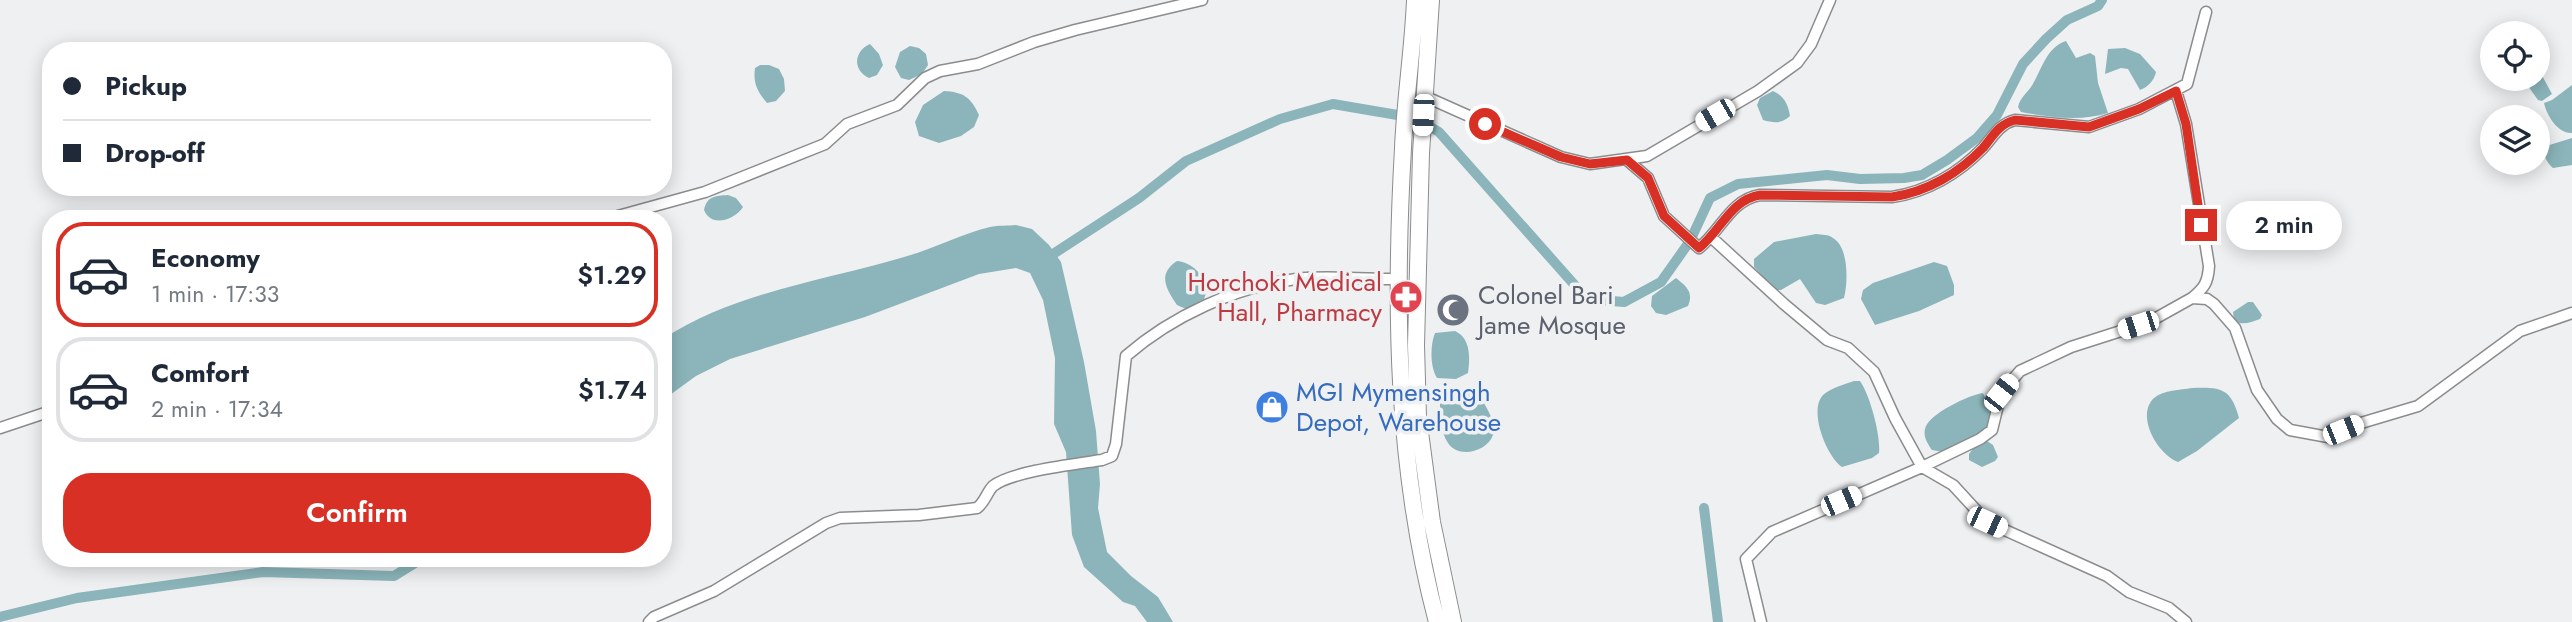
<!DOCTYPE html>
<html lang="en">
<head>
<meta charset="utf-8">
<style>
  :root { --surface:#fff; --page:#f2f2f3; --text:#1f2937; --muted:#747a83; --line:#e0e1e3; --accent:#d93025 }
  body { margin:0; font-family:Jost,sans-serif; background:var(--page); color:var(--text); height:100vh; display:flex; flex-direction:column; font-size:26px; white-space:nowrap }
  * { box-sizing:border-box; margin:0 }
  p { font-size:23px; color:var(--muted) }
  .icon { flex:none; width:38px; height:38px; fill:none; stroke:currentColor; stroke-width:2; stroke-linecap:round; stroke-linejoin:round }
  .map { position:relative; flex:1; overflow:hidden }
  .panel { position:absolute; left:42px; top:210px; width:630px; height:357px; display:flex; flex-direction:column; background:var(--surface); border-radius:28px; box-shadow:0 4px 18px #0003 }
  .panel>* { flex:none }
  .hud { position:absolute; left:42px; top:42px; width:630px; height:154px; border-radius:28px; box-shadow:0 4px 18px #0003; display:grid; align-content:center; height:154px; padding:0 21px; background:var(--surface) }
  .fabs { position:absolute; left:2480px; top:21px; display:grid; gap:14px }
  .fabs a { display:grid; place-items:center; width:70px; height:70px; border-radius:50%; background:var(--surface); box-shadow:0 4px 18px #0003; font-size:35px }
  .end { position:absolute; width:32px; height:32px; margin:-16px; border:9px solid #d93025; background:#fff; box-shadow:0 0 0 4px #fff }
  .from { border-radius:50% }
  .bubble { position:absolute; height:49px; border-radius:24px; background:var(--surface); box-shadow:0 4px 18px #0003; font-size:23px; font-weight:600; line-height:49px; text-align:center }
  .car { position:absolute; width:21px; height:42px; margin:-21px -10px; border-radius:9px; box-shadow:0 0 5px 2px #0007; background:linear-gradient(#fff 24%,#345 0 40%,#fff 0 76%,#345 0 86%,#fff 0) }
  .hud b { display:flex; align-items:center; gap:24px; height:66px; font-size:26px }
  .hud b+b { border-top:2px solid var(--line) }
  .hud i { width:18px; height:18px; background:var(--text) }
  ul { padding:12px 0 0; list-style:none }
  li { display:flex; align-items:center; gap:21px; height:105px; margin:0 14px 10px; padding:0 7px; border:4px solid var(--line); border-radius:28px }
  li div { flex:1 }
  li b { display:block; font-size:26px }
  li em { font-style:normal; font-weight:600 }
  li.active { border-color:var(--accent) }
  li>.icon { width:63px; height:63px; stroke-width:1.5 }
  .cta { display:flex; gap:14px; margin-top:auto; padding:14px 21px }
  .cta a { flex:1; height:80px; border-radius:28px; background:var(--accent); color:#fff; font-size:28px; font-weight:600; line-height:80px; text-align:center }
  .map>svg:first-child { display:block }
  .water { fill:#8bb5ba }
  .lines { fill:none; stroke-linecap:round; stroke-linejoin:round }
  .canal { stroke:#8bb5ba; stroke-width:10 }
  .minor-casing { stroke:#8b8c8d; stroke-width:13 }
  .highway-casing { stroke:#8b8c8d; stroke-width:18 }
  .minor { stroke:#fff; stroke-width:10 }
  .highway { stroke:#fff; stroke-width:16 }
  .route { stroke:#d93025; stroke-width:9 }
  .labels { text-anchor:middle; dominant-baseline:central; stroke-width:7; stroke-linejoin:round; paint-order:stroke }
  .health-label { font-size:26px; fill:#be3a42; stroke:#eff0f2; text-anchor:end }
  .worship-label { font-size:26px; fill:#5b616d; stroke:#eff0f2; text-anchor:start }
  .shop-label { font-size:26px; fill:#366cbe; stroke:#eff0f2; text-anchor:start }
</style>
</head>
<body>
<div class="map">
<svg width="2572" height="622" viewBox="0 0 2572 622">
  <rect width="100%" height="100%" fill="#eff0f2"/>
  <path class="water" d="M2066,41L2076,58L2090,53L2095,56L2098,83L2108,113C2080,122 2049,117 2021,112L2018,107C2020,98 2026,94 2031,87C2041,72 2046,47 2066,41Z
    M870,44L879,54L883,65L877,75L869,78C852,70 854,51 870,44Z
    M910,46L919,48L926,54L928,65L922,74L909,80L901,78L895,67L900,52Z
    M2125,48L2140,54L2156,72C2154,81 2148,87 2140,90L2128,69L2121,68L2105,74L2108,49Z
    M760,65H769L779,69L784,79L785,91L776,101L767,103C757,91 753,83 755,68Z
    M2538,68L2552,94L2542,101L2538,100L2523,79H2538Z
    M2572,85V133C2558,134 2547,116 2544,103L2552,100Z
    M944,91C963,92 971,97 979,115L974,127L961,136L939,143L919,136L915,122L923,105Z
    M1773,91C1784,96 1788,104 1790,116C1781,124 1774,123 1763,120L1757,105L1760,98Z
    M2572,138V165L2553,168C2547,163 2543,155 2543,147Z
    M728,195L736,198L743,207C735,220 711,228 704,210C707,196 715,196 728,195Z
    M1016,225L1032,229L1049,245L1061,262L1084,362L1096,431L1100,484L1098,508L1107,552L1131,576L1158,597L1173,622H1147L1135,606L1123,602L1084,567L1072,535L1066,452L1054,424L1055,358L1043,300L1030,273L1016,268L979,274L865,317L730,359L696,376L663,400V339C735,292 823,281 904,257C933,249 961,234 990,227C998,225 1008,226 1016,225Z
    M1816,234C1822,235 1828,234 1833,238C1849,247 1848,283 1844,298L1825,305L1816,303L1800,279L1781,290H1775L1754,267V259L1774,242Z
    M1177,261C1194,262 1212,282 1204,299L1186,309L1177,305C1166,289 1157,274 1177,261Z
    M1934,262L1947,266L1954,285V295L1919,311L1875,325L1861,299L1863,290L1873,283Z
    M1676,278C1686,286 1694,292 1688,306L1666,315L1656,313L1651,306L1652,296Z
    M2248,302H2253L2262,315L2260,319C2251,322 2243,326 2234,321L2233,312Z
    M1455,331C1471,338 1470,358 1468,373L1456,379L1437,378C1430,367 1430,345 1435,333Z
    M1854,381H1860C1870,395 1881,436 1879,453L1872,458L1842,467C1827,457 1808,411 1823,395C1831,388 1845,384 1854,381Z
    M2192,388C2221,387 2231,388 2239,418L2197,451L2178,462C2158,455 2135,416 2154,398C2164,390 2180,390 2192,388Z
    M1458,389C1473,389 1477,391 1484,403C1489,412 1496,424 1493,435C1487,452 1458,459 1448,443C1440,432 1440,413 1440,400L1445,394Z
    M1983,393L1992,413L1991,421L1986,429L1943,452L1932,450C1928,444 1923,437 1925,429C1928,414 1969,395 1983,393Z
    M1987,441L1993,445L1998,457L1995,461L1982,467L1969,460V454L1977,443Z"/>
  <g class="lines">
    <path class="canal" d="M1044,260L1139,198L1186,161L1280,119L1333,104L1415,118L1439,132L1587,299L1624,302L1661,282L1690,241L1710,198L1738,184L1827,175L1860,179L1904,178L1922,175L1947,160L1977,138L1997,115L2023,64L2046,39L2067,20L2098,6L2102,0
      M1704,508L1718,622
      M0,617L77,598L263,572L394,576L423,558"/>
    <defs>
      <path id="minor" d="M2176,91L2186,124L2209,266C2208,283 2204,288 2192,298
        M1424,96L1561,157L1590,164L1647,156L1758,91L1797,63L1811,44L1830,0
        M1627,160L1648,178L1664,216L1699,248C1721,231 1730,200 1760,195L1892,197C1927,192 1959,173 1983,148C1993,137 1999,124 2015,120L2089,127L2139,109L2187,84L2206,12
        M607,219L705,192L825,144L847,124L897,105L925,78L940,71L978,64L1034,42L1075,30L1202,0
        M1712,238L1784,304L1827,340L1848,348L1874,372L1895,418L1922,467L1980,439L1992,430L2001,393L2020,371L2071,347L2149,322L2192,298L2207,299L2214,304L2235,328L2257,390L2277,419L2290,430L2328,437L2361,423L2418,406L2520,331L2572,313
        M0,428L51,411
        M649,622L654,617L714,591L826,523L840,518L919,515L977,508C985,502 987,492 993,486C1012,471 1077,464 1102,460L1112,456L1116,444L1126,356C1172,316 1235,287 1296,279C1330,275 1365,280 1399,279
        M1761,622L1746,559L1772,532L1922,467L1953,485L1987,522L2107,576L2129,592L2169,608L2186,622"/>
      <path id="highway" d="M1415,0C1413,49 1405,99 1403,148C1394,306 1396,468 1437,622
        M1431,0L1421,153L1416,345L1418,417L1432,522L1453,622"/>
    </defs>
    <use href="#minor" class="minor-casing"/>
    <use href="#highway" class="highway-casing"/>
    <use href="#minor" class="minor"/>
    <use href="#highway" class="highway"/>
  </g>
  <g class="lines">
    <path class="route" d="M1485,124L1561,157L1590,164L1627,160L1648,178L1664,216L1699,248C1721,231 1730,200 1760,195L1892,197C1927,192 1959,173 1983,148C1993,136 1999,124 2015,120L2089,127L2139,109L2176,91L2186,124L2201,225"/>
  </g>
  <defs>
    <symbol id="pharmacy-disc" viewBox="-11 -11 22 22"><circle r="9.5" fill="#e0444e" stroke="#eff0f2"/><path d="M-2-6h4v4h4v4h-4v4h-4v-4h-4v-4h4Z" fill="#fff"/></symbol>
    <symbol id="mosque-disc" viewBox="-11 -11 22 22"><circle r="9.5" fill="#6b7280" stroke="#eff0f2"/><path d="M3.5-4.9A6 6 0 1 0 3.5 4.9A5 5 0 1 1 3.5-4.9Z" fill="#fff"/></symbol>
    <symbol id="shop-disc" viewBox="-11 -11 22 22"><circle r="9.5" fill="#3f7fe0" stroke="#eff0f2"/><path d="M-5-2.5h2.3a2.7 3.5 0 0 1 5.4 0H5L5.5 6h-11ZM-1.5-2.5h3a1.5 2.3 0 0 0-3 0Z" fill="#fff"/></symbol>
  </defs>
  <g fill-rule="evenodd">
    <use href="#pharmacy-disc" x="1387" y="278" width="38" height="38"/>
    <use href="#mosque-disc" x="1434" y="291" width="38" height="38"/>
    <use href="#shop-disc" x="1253" y="388" width="38" height="38"/>
  </g>
  <g class="labels">
    <g class="health-label">
      <text x="1382" y="282">Horchoki Medical<tspan x="1382" dy="30">Hall, Pharmacy</tspan></text>
    </g>
    <g class="worship-label">
      <text x="1478" y="295">Colonel Bari<tspan x="1478" dy="30">Jame Mosque</tspan></text>
    </g>
    <g class="shop-label">
      <text x="1296" y="392">MGI Mymensingh<tspan x="1296" dy="30">Depot, Warehouse</tspan></text>
    </g>
  </g>
</svg>
<div class="fabs">
<a><svg class="icon" aria-label="locate" viewBox="0 0 24 24"><circle cx="12" cy="12" r="6"/><path d="M12 2v4M12 18v4M2 12h4M18 12h4"/></svg></a>
<a><svg class="icon" aria-label="layers" viewBox="0 0 24 24"><path d="M12 4l9 5-9 5-9-5zM3 14l9 5 9-5"/></svg></a>
</div>
<i class="end from" style="left:1485px;top:124px"></i>
<i class="end" style="left:2201px;top:225px"></i>
<div class="bubble" style="left:2226px;top:201px;width:116px">2 min</div>
<i class="car" style="left:1423px;top:115px;rotate:183deg"></i>
<i class="car" style="left:1715px;top:115px;rotate:240deg"></i>
<i class="car" style="left:2138px;top:325px;rotate:252deg"></i>
<i class="car" style="left:2001px;top:393px;rotate:38deg"></i>
<i class="car" style="left:2343px;top:430px;rotate:68deg"></i>
<i class="car" style="left:1841px;top:501px;rotate:67deg"></i>
<i class="car" style="left:1987px;top:522px;rotate:115deg"></i>
<div class="hud">
<b><i class="from"></i>Pickup</b>
<b><i></i>Drop-off</b>
</div>
<section class="panel">
<ul>
<li class="active"><svg class="icon" aria-label="car" viewBox="0 0 24 24"><path d="M5 17H2v-5l4-1 3-4h7l3 4 3 1v5h-3M9 17h6M6 11h13"/><circle cx="7" cy="17" r="2"/><circle cx="17" cy="17" r="2"/></svg><div><b>Economy</b><p>1 min · 17:33</p></div><em>$1.29</em></li>
<li><svg class="icon" aria-label="car" viewBox="0 0 24 24"><path d="M5 17H2v-5l4-1 3-4h7l3 4 3 1v5h-3M9 17h6M6 11h13"/><circle cx="7" cy="17" r="2"/><circle cx="17" cy="17" r="2"/></svg><div><b>Comfort</b><p>2 min · 17:34</p></div><em>$1.74</em></li>
</ul>
<div class="cta"><a>Confirm</a></div>
</section>
</div>
</body>
</html>
